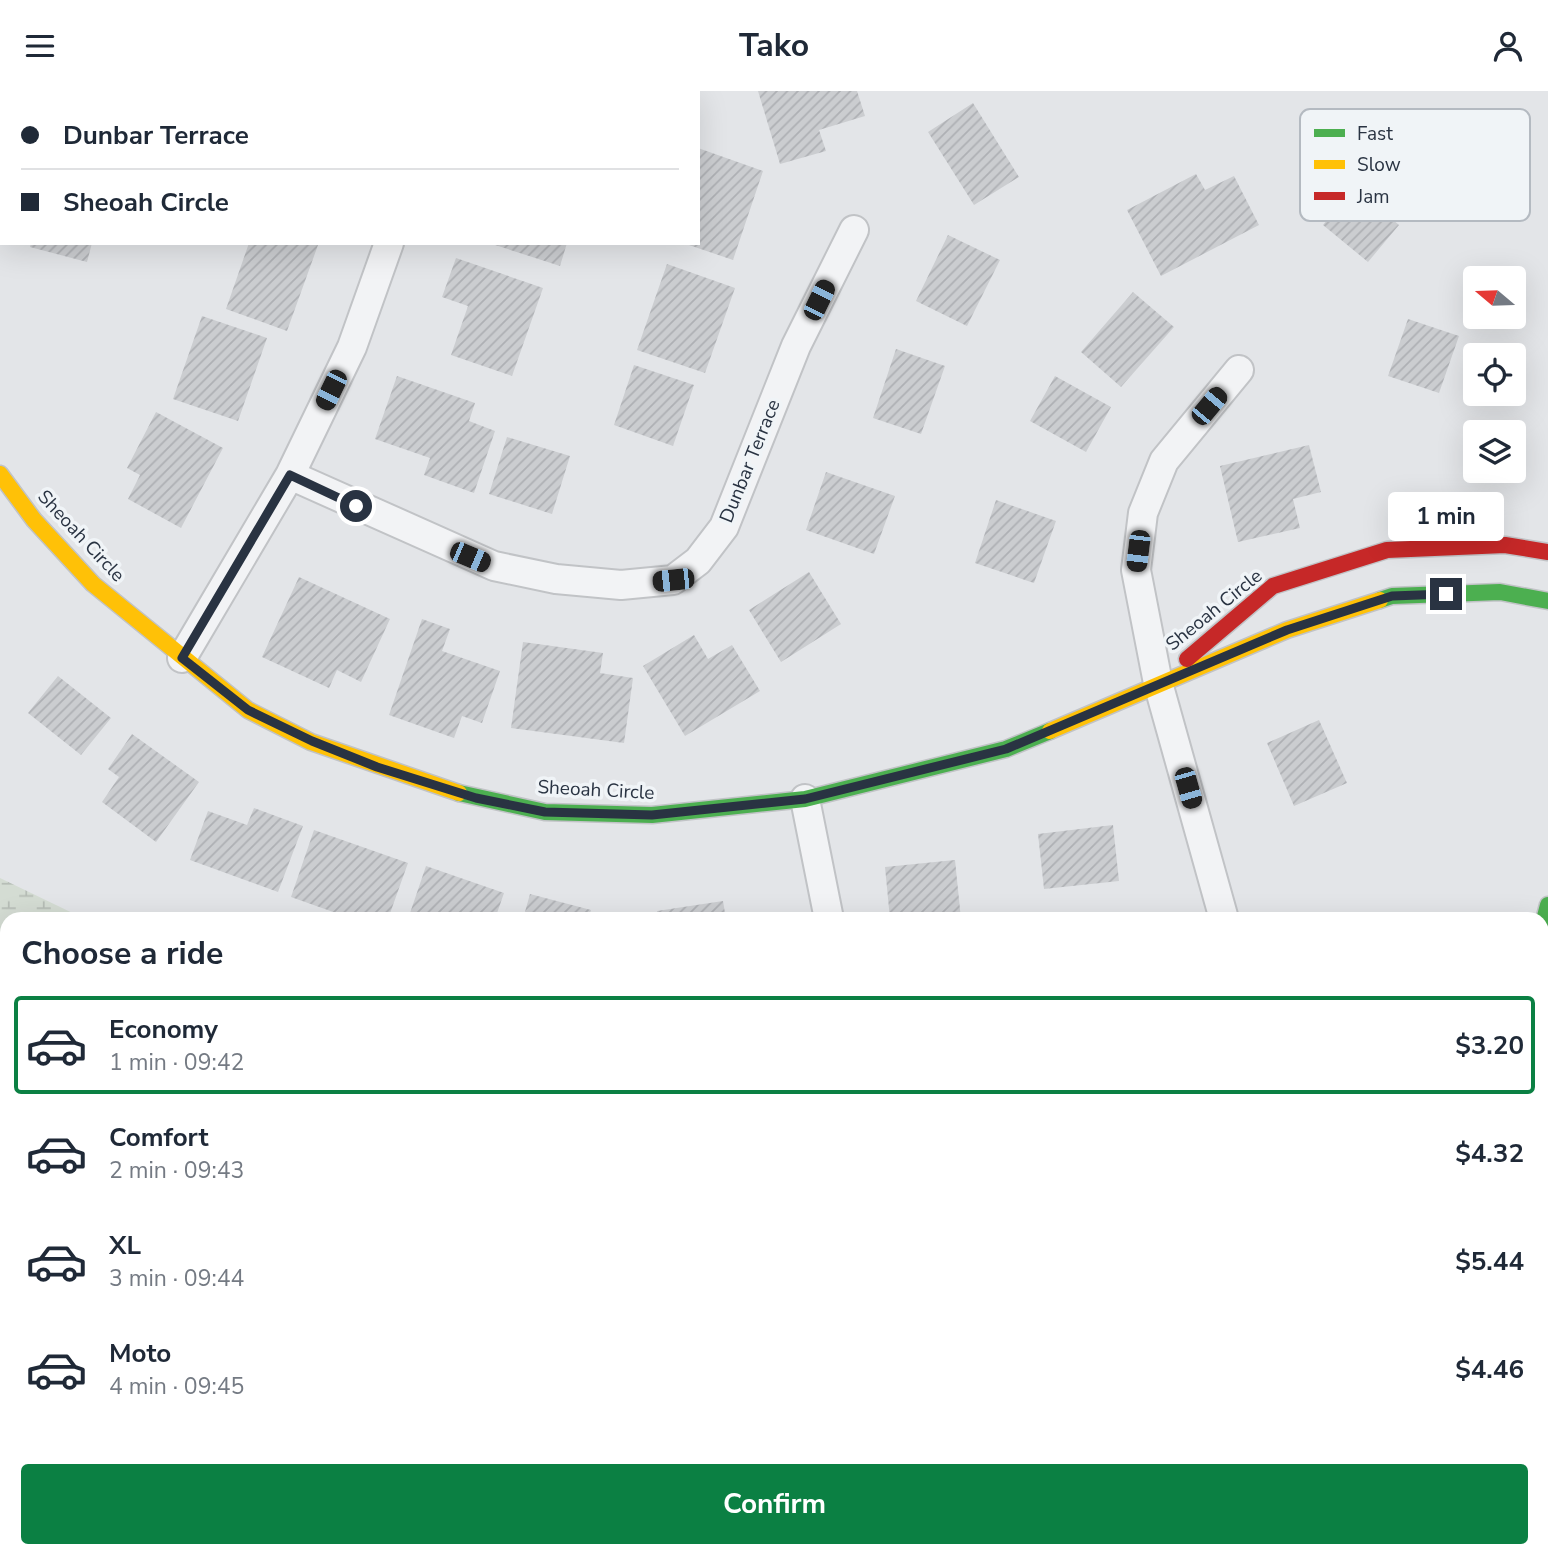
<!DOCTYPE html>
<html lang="en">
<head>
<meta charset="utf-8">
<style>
  :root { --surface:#fff; --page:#f6f6f7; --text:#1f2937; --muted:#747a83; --line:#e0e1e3; --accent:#0b8043 }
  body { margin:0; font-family:"Nunito Sans",sans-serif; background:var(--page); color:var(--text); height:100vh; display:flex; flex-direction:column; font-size:26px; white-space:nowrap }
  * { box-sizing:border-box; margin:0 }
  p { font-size:23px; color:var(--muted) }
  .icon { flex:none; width:38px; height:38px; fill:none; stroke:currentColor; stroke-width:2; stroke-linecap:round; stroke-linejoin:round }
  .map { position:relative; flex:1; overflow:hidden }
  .panel { position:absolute; left:0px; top:821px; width:1549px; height:646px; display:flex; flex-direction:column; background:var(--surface); border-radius:21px 21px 0 0; box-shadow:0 7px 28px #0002 }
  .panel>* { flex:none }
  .top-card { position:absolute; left:0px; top:0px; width:700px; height:154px; box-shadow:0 7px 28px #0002; display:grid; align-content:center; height:154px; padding:0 21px; background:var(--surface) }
  .needle { width:46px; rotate:289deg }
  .buttons { position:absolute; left:1463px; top:175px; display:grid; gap:14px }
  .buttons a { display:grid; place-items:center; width:63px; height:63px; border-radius:7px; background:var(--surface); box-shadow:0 7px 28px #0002; font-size:35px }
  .end { position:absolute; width:32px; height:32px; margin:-16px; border:9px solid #293342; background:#fff; box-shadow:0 0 0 4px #fff }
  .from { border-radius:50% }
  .bubble { position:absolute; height:49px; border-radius:7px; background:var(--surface); box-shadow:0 7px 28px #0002; font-size:23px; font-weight:700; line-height:49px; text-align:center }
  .car { position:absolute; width:21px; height:42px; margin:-21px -10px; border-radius:9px; box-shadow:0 0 5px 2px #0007; background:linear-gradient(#222 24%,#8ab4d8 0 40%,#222 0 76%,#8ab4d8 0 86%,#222 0) }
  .top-card b { display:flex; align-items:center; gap:24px; height:66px; font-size:26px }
  .top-card b+b { border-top:2px solid var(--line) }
  .top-card i { width:18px; height:18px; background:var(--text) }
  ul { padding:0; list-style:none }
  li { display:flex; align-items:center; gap:21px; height:98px; margin:0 14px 10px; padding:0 7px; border:4px solid transparent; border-radius:7px }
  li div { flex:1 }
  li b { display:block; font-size:26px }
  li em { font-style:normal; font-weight:700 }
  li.on { border-color:var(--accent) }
  li>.icon { width:63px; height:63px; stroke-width:1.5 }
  h2 { padding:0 21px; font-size:32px; line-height:84px }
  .primary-button { display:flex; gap:14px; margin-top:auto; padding:14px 21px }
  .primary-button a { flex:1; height:80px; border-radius:7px; background:var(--accent); color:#fff; font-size:28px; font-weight:700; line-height:80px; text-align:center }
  header { display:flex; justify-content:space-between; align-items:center; height:91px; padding:0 21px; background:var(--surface); font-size:32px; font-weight:700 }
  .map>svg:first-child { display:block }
  .wetland { fill:url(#wetland-marsh) }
  .building { fill:url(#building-hatch) }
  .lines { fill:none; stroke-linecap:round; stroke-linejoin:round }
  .lane-casing { stroke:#c1c3c6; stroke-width:18 }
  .street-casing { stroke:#c1c3c6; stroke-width:32 }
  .fast-casing { stroke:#c1c3c6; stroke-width:19 }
  .slow-casing { stroke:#c1c3c6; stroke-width:19 }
  .jam-casing { stroke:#c1c3c6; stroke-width:19 }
  .lane { stroke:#f2f3f5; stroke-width:14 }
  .street { stroke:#f2f3f5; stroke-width:28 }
  .fast { stroke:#4caf50; stroke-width:16 }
  .slow { stroke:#ffc107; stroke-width:16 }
  .jam { stroke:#c62828; stroke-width:16 }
  .route { stroke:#293342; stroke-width:9 }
  .labels { text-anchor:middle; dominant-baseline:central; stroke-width:7; stroke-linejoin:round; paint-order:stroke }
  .street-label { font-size:19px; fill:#293342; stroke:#f0f4f7 }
  .key { fill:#f0f4f7; stroke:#b4bac1; stroke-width:2 }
  .key-label { font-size:19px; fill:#293342 }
</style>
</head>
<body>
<header><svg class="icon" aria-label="menu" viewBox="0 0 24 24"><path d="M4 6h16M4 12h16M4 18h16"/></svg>Tako<svg class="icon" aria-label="person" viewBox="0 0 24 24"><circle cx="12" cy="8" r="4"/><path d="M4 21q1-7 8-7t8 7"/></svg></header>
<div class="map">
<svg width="1548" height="1465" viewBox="0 0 1548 1465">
  <defs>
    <pattern id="wetland-marsh" width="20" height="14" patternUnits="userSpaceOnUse" patternTransform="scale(1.75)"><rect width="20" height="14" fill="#d4dcd3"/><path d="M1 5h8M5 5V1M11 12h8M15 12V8" fill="none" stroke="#b6bdb6"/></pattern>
    <pattern id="building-hatch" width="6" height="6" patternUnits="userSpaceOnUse" patternTransform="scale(1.75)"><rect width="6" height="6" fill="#cbcdd0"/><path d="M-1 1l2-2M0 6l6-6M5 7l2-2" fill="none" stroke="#aeb0b4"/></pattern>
  </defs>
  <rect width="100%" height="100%" fill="#e3e5e8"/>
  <path class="wetland" d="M0,787L85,828H7V1460H58L54,1465H0Z"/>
  <path class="building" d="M758,0H857L865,25L819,39L826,60L780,73Z
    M973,12L1019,86L974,114L928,41Z
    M698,57L763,80L733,169L686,153L698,152Z
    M1196,83L1205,99L1234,85L1259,134L1161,185L1127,119Z
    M1354,96L1399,134L1368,171L1323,134Z
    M948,144L1000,169L967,235L916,210Z
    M31,152H92L87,171L30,156Z
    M249,152L318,154L287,240L226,218Z
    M489,152H567L560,175Z
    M456,167L543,197L512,285L451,264L468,215L442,206Z
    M667,173L735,197L705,282L637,259Z
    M1133,201L1174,236L1121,296L1081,261Z
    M202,225L267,247L238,330L173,308Z
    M1408,228L1459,245L1439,302L1388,285Z
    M896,258L945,275L921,343L873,327Z
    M634,274L694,294L673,355L614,334Z
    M397,285L475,312L469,330L495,340L474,402L424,384L430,367L375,348Z
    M1055,285L1111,316L1086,361L1030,330Z
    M156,321L223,357L181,437L128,408L140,384L127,377Z
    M507,346L570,365L552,423L489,403Z
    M1309,354L1321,401L1293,408L1300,437L1238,451L1220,375Z
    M826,381L895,405L874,463L806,439Z
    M996,409L1056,430L1034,492L975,472Z
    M809,481L841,533L781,571L749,519Z
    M299,486L390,528L361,591L337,579L329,597L262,566Z
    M422,528L450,538L442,560L500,580L482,632L462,625L454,647L389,624Z
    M694,544L708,568L732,554L760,600L685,645L643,575Z
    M523,551L603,562L600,582L633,587L624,652L511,637Z
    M58,585L111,627L81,664L28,622Z
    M1319,629L1347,692L1294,715L1267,652Z
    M132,643L199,691L156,751L102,711L119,686L108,678Z
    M254,717L303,735L278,801L190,769L208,720L247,734Z
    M1113,734L1119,790L1044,798L1038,743Z
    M314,739L408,772L388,828H353L291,806Z
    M955,769L961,828H890L885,776Z
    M426,775L504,802L495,828H417L409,825Z
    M530,803L591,819L588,828H523Z
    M723,810L726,828H659L657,820Z"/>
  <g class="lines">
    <defs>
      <path id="lane" d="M786,1460L807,1465
        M1085,1460L1097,1465
        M1202,1460L1209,1465
        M472,1465L473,1460
        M886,1465L898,1460"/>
      <path id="street" d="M7,2V0
        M441,2V0
        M0,48L2,37
        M290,384L494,475L556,488L621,494L673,489L698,470L724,436L796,255L854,139
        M182,567L290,384L352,256L389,152
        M805,708L829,828
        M1224,828L1158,592L1136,479L1143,422L1164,370L1239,279"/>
      <path id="fast" d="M1380,509L1392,505L1500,501L1548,510
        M459,702L545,721L652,724L805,708L1006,658L1050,640
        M1542,837L1548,814"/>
      <path id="slow" d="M0,383L34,429L93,493L248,619L311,651L459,702
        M1050,640L1287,539L1380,509
        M1542,1007L1548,984
        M1397,1465L1399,1460"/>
      <path id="jam" d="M1187,568L1273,495L1387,459L1505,454L1548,461"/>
    </defs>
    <use href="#lane" class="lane-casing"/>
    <use href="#street" class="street-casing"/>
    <use href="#fast" class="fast-casing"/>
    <use href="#slow" class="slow-casing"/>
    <use href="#jam" class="jam-casing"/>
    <use href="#lane" class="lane"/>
    <use href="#street" class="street"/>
    <use href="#fast" class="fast"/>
    <use href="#slow" class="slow"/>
    <use href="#jam" class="jam"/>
  </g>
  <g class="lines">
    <path class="route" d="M356,415L290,384L182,567L248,619L312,650L377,676L476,707L545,721L652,724L805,708L1006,658L1287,539L1392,505L1446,503"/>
  </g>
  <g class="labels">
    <g class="street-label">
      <text transform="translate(750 370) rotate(-68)">Dunbar Terrace</text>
      <text transform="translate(81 445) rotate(47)">Sheoah Circle</text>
      <text transform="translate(1214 519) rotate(-39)">Sheoah Circle</text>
      <text transform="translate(596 699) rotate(3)">Sheoah Circle</text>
    </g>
  </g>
  <rect x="1300" y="18" width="230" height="112" rx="10" class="key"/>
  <rect x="1314" y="38" width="31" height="8" fill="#4caf50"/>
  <rect x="1314" y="69" width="31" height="9" fill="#ffc107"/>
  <rect x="1314" y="101" width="31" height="8" fill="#c62828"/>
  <g class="key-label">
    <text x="1357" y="49">Fast</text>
    <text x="1357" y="80">Slow</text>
    <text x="1357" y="112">Jam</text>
  </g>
</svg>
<div class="buttons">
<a><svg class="needle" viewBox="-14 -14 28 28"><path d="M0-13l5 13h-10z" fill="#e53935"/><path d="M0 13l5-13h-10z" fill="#747a83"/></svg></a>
<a><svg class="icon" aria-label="locate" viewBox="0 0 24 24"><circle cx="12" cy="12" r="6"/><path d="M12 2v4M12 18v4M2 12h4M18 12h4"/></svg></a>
<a><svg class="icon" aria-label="layers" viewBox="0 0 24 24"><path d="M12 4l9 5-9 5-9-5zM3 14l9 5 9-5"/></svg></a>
</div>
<i class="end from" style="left:356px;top:415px"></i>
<i class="end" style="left:1446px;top:503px"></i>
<div class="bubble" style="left:1388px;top:401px;width:116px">1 min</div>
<i class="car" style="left:819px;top:209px;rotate:26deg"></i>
<i class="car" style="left:331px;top:299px;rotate:206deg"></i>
<i class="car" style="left:1209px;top:315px;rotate:40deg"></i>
<i class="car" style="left:1138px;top:460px;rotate:187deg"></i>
<i class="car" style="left:470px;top:466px;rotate:113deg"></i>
<i class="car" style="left:673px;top:489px;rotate:264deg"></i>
<i class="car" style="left:1188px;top:697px;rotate:164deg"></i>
<div class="top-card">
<b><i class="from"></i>Dunbar Terrace</b>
<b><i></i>Sheoah Circle</b>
</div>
<section class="panel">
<h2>Choose a ride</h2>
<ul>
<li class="on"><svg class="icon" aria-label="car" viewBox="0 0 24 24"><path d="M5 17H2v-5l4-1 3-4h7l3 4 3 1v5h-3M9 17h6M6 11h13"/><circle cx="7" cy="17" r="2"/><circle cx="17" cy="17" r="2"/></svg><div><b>Economy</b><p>1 min · 09:42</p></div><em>$3.20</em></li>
<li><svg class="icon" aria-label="car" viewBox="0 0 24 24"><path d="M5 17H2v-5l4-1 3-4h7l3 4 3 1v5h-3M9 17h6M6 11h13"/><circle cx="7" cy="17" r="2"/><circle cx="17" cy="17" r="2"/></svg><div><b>Comfort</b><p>2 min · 09:43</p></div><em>$4.32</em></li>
<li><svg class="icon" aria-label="car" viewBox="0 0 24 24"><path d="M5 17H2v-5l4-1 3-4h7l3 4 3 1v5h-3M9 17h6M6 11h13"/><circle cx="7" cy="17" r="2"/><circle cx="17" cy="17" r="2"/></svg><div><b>XL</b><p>3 min · 09:44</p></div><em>$5.44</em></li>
<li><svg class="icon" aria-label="car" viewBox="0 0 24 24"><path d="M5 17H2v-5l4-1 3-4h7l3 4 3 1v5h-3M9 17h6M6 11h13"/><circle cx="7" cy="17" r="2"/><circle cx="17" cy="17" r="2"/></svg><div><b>Moto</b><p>4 min · 09:45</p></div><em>$4.46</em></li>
</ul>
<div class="primary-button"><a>Confirm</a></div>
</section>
</div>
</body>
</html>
